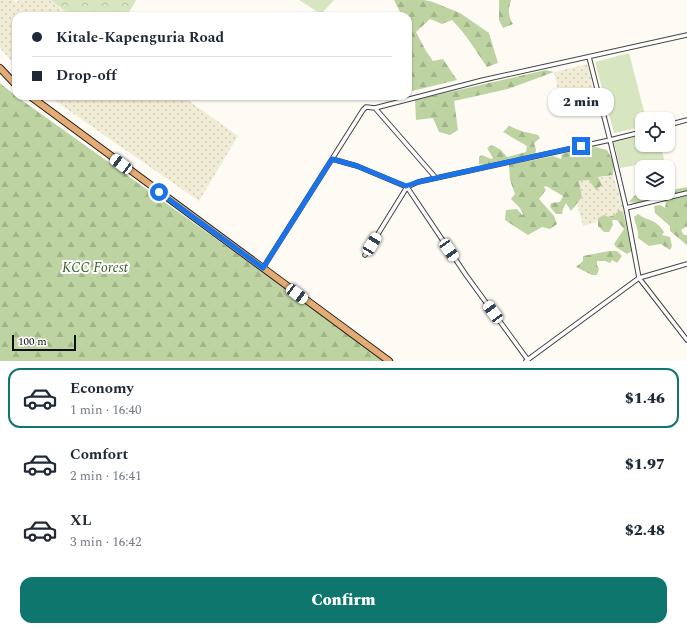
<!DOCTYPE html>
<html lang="en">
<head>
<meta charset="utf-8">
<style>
  :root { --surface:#fff; --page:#f6f6f7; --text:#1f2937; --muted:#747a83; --line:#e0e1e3; --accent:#0f766e }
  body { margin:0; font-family:Spectral,serif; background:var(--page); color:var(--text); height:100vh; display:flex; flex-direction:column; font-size:15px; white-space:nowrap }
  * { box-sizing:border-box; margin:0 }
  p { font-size:13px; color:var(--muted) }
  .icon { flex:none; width:22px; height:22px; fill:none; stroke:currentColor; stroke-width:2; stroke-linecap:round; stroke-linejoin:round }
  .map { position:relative; height:361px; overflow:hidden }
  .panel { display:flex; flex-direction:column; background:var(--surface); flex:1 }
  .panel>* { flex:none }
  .banner { position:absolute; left:12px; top:12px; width:400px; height:88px; border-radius:12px; box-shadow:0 1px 3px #0004; display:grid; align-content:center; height:88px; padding:0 20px; background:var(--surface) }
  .tools { position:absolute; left:635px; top:112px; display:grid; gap:8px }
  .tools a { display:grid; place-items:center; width:40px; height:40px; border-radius:8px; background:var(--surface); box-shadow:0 1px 3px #0004; font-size:20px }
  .scale { position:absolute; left:12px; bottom:10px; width:64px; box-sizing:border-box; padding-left:4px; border:2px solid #101010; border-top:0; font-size:11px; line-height:14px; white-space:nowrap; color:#101010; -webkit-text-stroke:3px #fff; paint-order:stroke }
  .end { position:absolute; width:18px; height:18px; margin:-9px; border:5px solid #1a73e8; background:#fff; box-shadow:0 0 0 2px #fff }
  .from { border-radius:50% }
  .bubble { position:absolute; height:28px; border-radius:12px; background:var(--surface); box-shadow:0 1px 3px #0004; font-size:13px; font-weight:800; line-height:28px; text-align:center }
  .car { position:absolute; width:12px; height:24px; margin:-12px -6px; border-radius:5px; box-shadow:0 0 3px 1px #0007; background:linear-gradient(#fff 24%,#345 0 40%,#fff 0 76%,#345 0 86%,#fff 0) }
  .banner b { display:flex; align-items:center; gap:14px; height:38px; font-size:15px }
  .banner b+b { border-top:1px solid var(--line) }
  .banner i { width:10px; height:10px; background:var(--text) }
  ul { padding:7px 0 0; list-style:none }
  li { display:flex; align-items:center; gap:12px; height:60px; margin:0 8px 6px; padding:0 12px; border:2px solid transparent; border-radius:12px }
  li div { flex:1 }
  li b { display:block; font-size:15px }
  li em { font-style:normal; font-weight:800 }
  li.on { border-color:var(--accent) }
  li>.icon { width:36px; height:36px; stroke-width:1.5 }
  .action { display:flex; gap:8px; margin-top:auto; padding:8px 20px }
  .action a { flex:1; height:46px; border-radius:12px; background:var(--accent); color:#fff; font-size:16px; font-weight:800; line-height:46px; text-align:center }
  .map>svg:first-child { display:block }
  .farmland { fill:url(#farmland-dots) }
  .grass { fill:#d7e5c1 }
  .forest { fill:url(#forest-firs) }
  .park { fill:url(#park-crowns) }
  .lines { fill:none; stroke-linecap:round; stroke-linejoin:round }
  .minor-casing { stroke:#434343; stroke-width:5.5 }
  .trunk-casing { stroke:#212121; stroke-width:8 }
  .minor { stroke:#fff; stroke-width:3.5 }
  .trunk { stroke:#e4ac74; stroke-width:6 }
  .route { stroke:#1a73e8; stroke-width:5 }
  .labels { text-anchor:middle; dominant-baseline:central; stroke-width:4; stroke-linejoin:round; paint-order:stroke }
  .park-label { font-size:14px; font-style:italic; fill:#396027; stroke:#fff }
</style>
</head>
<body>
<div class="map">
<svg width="687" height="361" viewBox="0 0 687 361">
  <defs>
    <pattern id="farmland-dots" width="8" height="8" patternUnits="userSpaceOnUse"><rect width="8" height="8" fill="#f1ecd6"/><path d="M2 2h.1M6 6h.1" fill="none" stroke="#cec9b7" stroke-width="1.8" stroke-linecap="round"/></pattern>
    <pattern id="forest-firs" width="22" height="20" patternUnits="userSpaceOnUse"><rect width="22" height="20" fill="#bdd3a2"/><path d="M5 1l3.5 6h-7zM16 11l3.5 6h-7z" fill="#a1b48a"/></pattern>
    <pattern id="park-crowns" width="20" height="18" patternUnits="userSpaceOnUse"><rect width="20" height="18" fill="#d7e5c1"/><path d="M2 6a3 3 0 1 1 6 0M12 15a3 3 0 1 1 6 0" fill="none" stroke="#b8c3a5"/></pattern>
  </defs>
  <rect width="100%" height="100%" fill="#fdfbf4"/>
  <path class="farmland" d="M0,0H13L17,3L18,0H51L72,16H16V66L0,48Z
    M588,64L596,103L562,111L554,72Z
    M48,96H182L238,136L199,201Z
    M613,175L625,213L583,226L577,204L582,197L579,181L589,180Z"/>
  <path class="grass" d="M299,0H334L321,14Z
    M629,53L646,119H642V127L614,133L595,62Z
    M642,135V145H661L664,160L620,168L614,142Z"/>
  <path class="forest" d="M394,0H424L433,2L460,13L489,33L498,63L487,67C476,51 466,34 452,20L442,24L430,19L416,32L426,51L433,61L443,59L457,80L408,92V16H399L401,14Z
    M499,0H511C508,9 508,16 513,24L503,28L499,20Z
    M546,70L554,72L508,89L454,101L458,130L450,135L439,132L433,118L416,120L415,100Z
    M0,83L16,96L387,361H0Z
    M509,126L521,131L538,135L540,138L534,143L536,150L535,154L484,165L479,164V157L482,155L491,159L493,158L487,148L492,145L501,150L507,157L526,152L527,146L503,132Z
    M595,147L607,150L614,163L613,175L598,177L602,185L596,190L589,180L579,181L582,197L571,211L566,203L563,209L562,214H556L550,207L551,203L560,202L563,196L546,186L544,187L546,190L539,199L554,216L557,224L550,229L542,227L528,235L505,220L506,210L517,209L522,215L523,214L520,208L511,199L515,194L510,180L509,165L553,156L561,159L562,154L579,149Z
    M668,187L672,190L687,187V226L681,230L684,235H687V245L670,231V226L655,213L654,206L660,205L665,208L666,202L653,199L637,203L629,202L634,196L640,192L652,195V193H668Z
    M619,210L623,212L632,251L627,254L616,247L614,244L624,229L617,220H612L613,225L609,232H604L598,226V218L604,215L608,217L615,215Z
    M638,214C649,222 655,218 664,232L662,235L670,237L672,246L670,250L661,244L649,246L638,238C639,230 635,224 634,217Z
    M609,251H617L622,256L617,263L612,260L610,263L605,261H597V265L599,269L597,275H592L576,267L583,261V256Z"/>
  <path class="park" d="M51,0H136L127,16H72Z"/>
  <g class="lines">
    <defs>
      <path id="minor" d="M375,108L436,178
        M668,125L687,120
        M332,159L357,166L407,187L466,275L528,360
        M626,208L687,193
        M365,255L407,187L418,182L610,140L589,57
        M687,264L639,278L687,340
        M263,268L363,110L366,107L375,108L483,80L687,35
        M526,361L639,278L626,208L610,140L642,132"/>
      <path id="trunk" d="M0,68L16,85
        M30,96L389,361"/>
    </defs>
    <use href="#minor" class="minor-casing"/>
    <use href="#trunk" class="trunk-casing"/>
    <use href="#minor" class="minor"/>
    <use href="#trunk" class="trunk"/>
  </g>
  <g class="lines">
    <path class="route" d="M159,192L263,268L332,159L357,166L406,186L418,182L581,146"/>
  </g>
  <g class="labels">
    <g class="park-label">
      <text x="95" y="267">KCC Forest</text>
    </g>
  </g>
</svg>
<div class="tools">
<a><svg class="icon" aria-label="locate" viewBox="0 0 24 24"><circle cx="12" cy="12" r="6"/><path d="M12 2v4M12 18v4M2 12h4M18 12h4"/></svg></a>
<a><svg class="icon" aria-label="layers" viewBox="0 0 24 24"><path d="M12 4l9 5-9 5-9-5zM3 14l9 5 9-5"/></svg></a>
</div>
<div class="scale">100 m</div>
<i class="end from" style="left:159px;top:192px"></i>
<i class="end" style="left:581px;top:146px"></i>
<div class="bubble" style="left:548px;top:88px;width:66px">2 min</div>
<i class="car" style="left:121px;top:164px;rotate:307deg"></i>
<i class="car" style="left:372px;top:244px;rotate:31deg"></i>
<i class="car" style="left:449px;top:250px;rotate:146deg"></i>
<i class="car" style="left:297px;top:294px;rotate:127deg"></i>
<i class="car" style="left:493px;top:312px;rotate:324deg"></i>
<div class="banner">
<b><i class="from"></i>Kitale-Kapenguria Road</b>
<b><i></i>Drop-off</b>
</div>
</div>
<section class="panel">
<ul>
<li class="on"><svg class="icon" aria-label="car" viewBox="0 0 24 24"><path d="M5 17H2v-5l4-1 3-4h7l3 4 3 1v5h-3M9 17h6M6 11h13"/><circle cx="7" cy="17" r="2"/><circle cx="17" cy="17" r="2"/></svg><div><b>Economy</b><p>1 min · 16:40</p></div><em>$1.46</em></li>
<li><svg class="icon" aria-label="car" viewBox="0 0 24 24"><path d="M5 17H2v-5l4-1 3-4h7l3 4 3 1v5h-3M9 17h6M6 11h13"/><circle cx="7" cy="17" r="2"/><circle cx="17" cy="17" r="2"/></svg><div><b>Comfort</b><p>2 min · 16:41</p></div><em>$1.97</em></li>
<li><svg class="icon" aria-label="car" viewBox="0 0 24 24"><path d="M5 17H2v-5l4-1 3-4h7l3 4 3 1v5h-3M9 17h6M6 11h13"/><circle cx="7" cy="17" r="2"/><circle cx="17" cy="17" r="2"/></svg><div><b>XL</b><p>3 min · 16:42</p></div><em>$2.48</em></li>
</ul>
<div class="action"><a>Confirm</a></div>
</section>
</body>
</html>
